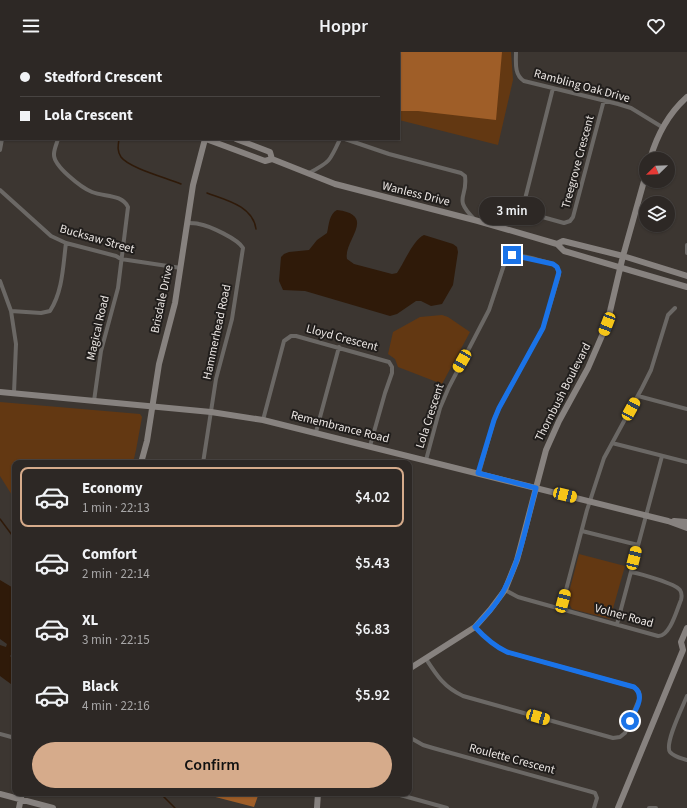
<!DOCTYPE html>
<html lang="en">
<head>
<meta charset="utf-8">
<style>
  :root { --surface:#2d2825; --page:#35302d; --text:#f1f3f6; --muted:#a7a6a7; --line:#484442; --accent:#d6ab8b }
  body { margin:0; font-family:"Source Sans 3",sans-serif; background:var(--page); color:var(--text); height:100vh; display:flex; flex-direction:column; font-size:15px; white-space:nowrap }
  * { box-sizing:border-box; margin:0 }
  p { font-size:13px; color:var(--muted) }
  .icon { flex:none; width:22px; height:22px; fill:none; stroke:currentColor; stroke-width:2; stroke-linecap:round; stroke-linejoin:round }
  .map { position:relative; flex:1; overflow:hidden }
  .details { position:absolute; left:12px; top:408px; width:400px; height:336px; display:flex; flex-direction:column; background:var(--surface); border-radius:8px; box-shadow:0 1px 3px #0004,0 0 0 1px var(--line) }
  .details>* { flex:none }
  .top-card { position:absolute; left:0px; top:0px; width:400px; height:88px; box-shadow:0 1px 3px #0004,0 0 0 1px var(--line); display:grid; align-content:center; height:88px; padding:0 20px; background:var(--surface) }
  .needle { width:26px; rotate:247deg }
  .tools { position:absolute; left:639px; top:100px; display:grid; gap:8px }
  .tools a { display:grid; place-items:center; width:36px; height:36px; border-radius:50%; background:var(--surface); box-shadow:0 1px 3px #0004,0 0 0 1px var(--line); font-size:20px }
  .end { position:absolute; width:18px; height:18px; margin:-9px; border:5px solid #1a73e8; background:#fff; box-shadow:0 0 0 2px #fff }
  .from { border-radius:50% }
  .bubble { position:absolute; height:28px; border-radius:14px; background:var(--surface); box-shadow:0 1px 3px #0004,0 0 0 1px var(--line); font-size:13px; font-weight:600; line-height:28px; text-align:center }
  .car { position:absolute; width:12px; height:24px; margin:-12px -6px; border-radius:5px; box-shadow:0 0 3px 1px #0007; background:linear-gradient(#f5c518 24%,#345 0 40%,#f5c518 0 76%,#345 0 86%,#f5c518 0) }
  .top-card b { display:flex; align-items:center; gap:14px; height:38px; font-size:15px }
  .top-card b+b { border-top:1px solid var(--line) }
  .top-card i { width:10px; height:10px; background:var(--text) }
  ul { padding:7px 0 0; list-style:none }
  li { display:flex; align-items:center; gap:12px; height:60px; margin:0 8px 6px; padding:0 12px; border:2px solid transparent; border-radius:8px }
  li div { flex:1 }
  li b { display:block; font-size:15px }
  li em { font-style:normal; font-weight:600 }
  li.selected { border-color:var(--accent) }
  li>.icon { width:36px; height:36px; stroke-width:1.5 }
  .cta { display:flex; gap:8px; margin-top:auto; padding:8px 20px }
  .cta a { flex:1; height:46px; border-radius:24px; background:var(--accent); color:#111; font-size:16px; font-weight:600; line-height:46px; text-align:center }
  header { display:flex; justify-content:space-between; align-items:center; height:52px; padding:0 20px; background:var(--surface); font-size:18px; font-weight:600 }
  .map>svg:first-child { display:block }
  .green { fill:#633812 }
  .forest { fill:#9f5e28 }
  .water { fill:#2f1a09 }
  .lines { fill:none; stroke-linecap:round; stroke-linejoin:round }
  .stream { stroke:#2f1a09; stroke-width:1.5 }
  .street { stroke:#6b6865; stroke-width:4 }
  .secondary { stroke:#87827f; stroke-width:6 }
  .route { stroke:#1a73e8; stroke-width:5 }
  .labels { text-anchor:middle; dominant-baseline:central; stroke-width:4; stroke-linejoin:round; paint-order:stroke }
  .street-label { font-size:12px; fill:#ece7e4; stroke:#211e1c }
</style>
</head>
<body>
<header><svg class="icon" aria-label="menu" viewBox="0 0 24 24"><path d="M4 6h16M4 12h16M4 18h16"/></svg>Hoppr<svg class="icon" aria-label="heart" viewBox="0 0 24 24"><path d="M12 20l-8-8c-3-5 5-10 8-4 3-6 11-1 8 4z"/></svg></header>
<div class="map">
<svg width="687" height="756" viewBox="0 0 687 756">
  <rect width="100%" height="100%" fill="#3c3631"/>
  <path class="green" d="M345,0H511L513,28L498,93L399,68V1H345Z
    M442,263L448,265L470,280L442,332L398,315L395,307L388,302L393,280L420,265Z
    M0,350L140,362L142,365L136,398L133,411H15V448L0,424Z
    M579,502L625,514L610,567L572,557L567,548Z"/>
  <path class="forest" d="M343,0H502L496,68L418,59H399V1H343Z
    M200,741H259L254,755Z"/>
  <path class="water" d="M337,158C378,163 343,189 347,207L354,212L392,222L397,221C404,211 413,188 424,183L453,192L457,195L458,200L453,233L442,252L431,254L421,249H416L397,262L390,264L305,239L283,238L279,229L281,205L284,202L289,200L309,198L317,188L327,181C329,173 329,162 337,158Z
    M0,528L15,537V602H12L10,604L15,609V635L0,624V593L6,595L7,592L0,587Z"/>
  <g class="lines">
    <path class="stream" d="M44,0L49,1
      M119,87C118,94 117,99 121,105C129,116 167,126 181,132
      M207,141C226,148 253,154 256,177
      M0,467L15,487
      M160,741L175,756"/>
    <path class="street" d="M119,0V1
      M516,0C516,10 514,23 524,29L618,52L631,56L662,75
      M174,1V0
      M288,1V0
      M553,36L523,155L525,159L528,161L564,171L570,169L573,165L604,48
      M58,87C57,91 54,97 54,102C53,114 82,136 92,140C104,145 122,142 128,155L118,236L101,299L94,349
      M345,87L389,102L461,121L465,124C468,148 452,144 475,168
      M0,98L2,87
      M309,121C330,110 330,109 340,87
      M0,138L51,184L66,191L116,204L121,207L181,216
      M187,171C191,171 195,171 199,172C210,174 238,187 243,196L232,267L216,327L203,411
      M687,193V201
      M0,229L11,259L16,292L14,341
      M11,259L41,261L50,259C63,239 63,213 66,191
      M638,344L687,357
      M263,368L284,289L291,284H296L389,310L392,315V321L385,341L370,394
      M316,380L339,295
      M612,391L687,410
      M426,408L440,356L449,335L489,258L506,207C516,199 541,209 553,212L557,215L559,223L543,276L499,356L494,368L479,421
      M582,479L638,493
      M505,538L518,545L525,547L658,584C670,585 677,557 681,548C682,544 682,541 680,538C674,531 641,522 631,520
      M561,557L587,458L604,406L642,336L651,318L668,263L675,256
      M617,572L662,404
      M426,607C437,624 444,635 463,644L613,686L620,685L625,681L640,645L639,640L634,635L507,600C494,594 485,586 475,575
      M687,644C683,654 664,692 670,700C674,705 681,706 687,708
      M0,682L15,686
      M409,685L423,693L433,696L592,740L595,741L597,746L594,756
      M393,741L447,756
      M649,756H656"/>
    <path class="secondary" d="M230,1V0
      M0,26H1
      M206,87L265,109L272,107L335,132L478,169L557,192L564,199L687,235
      M236,87L270,100L272,107
      M650,107C657,83 668,62 687,45
      M557,192L563,189L623,204L687,224
      M0,340L211,360L263,368L668,469L687,476
      M141,411L147,389L159,312L175,251L193,133L205,87
      M674,469L687,470
      M409,617L475,575L490,558L505,538L517,508L546,398L559,369L588,316L607,272L623,204L646,122
      M0,742L53,756
      M19,756L22,741
      M317,756L318,741
      M618,756L683,598L681,590L687,576"/>
  </g>
  <g class="lines">
    <path class="route" d="M512,203L553,212L557,215L559,220L543,276L499,356L494,368L478,421L536,436C527,469 521,506 505,536C498,551 486,563 475,575C485,586 494,594 507,600L634,635C646,644 635,659 630,669"/>
  </g>
  <g class="labels">
    <g class="street-label">
      <text transform="translate(582 34) rotate(15)">Rambling Oak Drive</text>
      <text transform="translate(578 110) rotate(-75)">Treegrove Crescent</text>
      <text transform="translate(416 142) rotate(14)">Wanless Drive</text>
      <text transform="translate(97 187) rotate(16)">Bucksaw Street</text>
      <text transform="translate(162 247) rotate(-78)">Brisdale Drive</text>
      <text transform="translate(98 276) rotate(-77)">Magical Road</text>
      <text transform="translate(217 280) rotate(-78)">Hammerhead Road</text>
      <text transform="translate(342 286) rotate(15)">Lloyd Crescent</text>
      <text transform="translate(563 340) rotate(-63)">Thornbush Boulevard</text>
      <text transform="translate(430 364) rotate(-72)">Lola Crescent</text>
      <text transform="translate(340 375) rotate(14)">Remembrance Road</text>
      <text transform="translate(624 564) rotate(15)">Volner Road</text>
      <text transform="translate(512 707) rotate(15)">Roulette Crescent</text>
    </g>
  </g>
</svg>
<div class="tools">
<a><svg class="needle" viewBox="-14 -14 28 28"><path d="M0-13l5 13h-10z" fill="#e53935"/><path d="M0 13l5-13h-10z" fill="#a7a6a7"/></svg></a>
<a><svg class="icon" aria-label="layers" viewBox="0 0 24 24"><path d="M12 4l9 5-9 5-9-5zM3 14l9 5 9-5"/></svg></a>
</div>
<i class="end from" style="left:630px;top:669px"></i>
<i class="end" style="left:512px;top:203px"></i>
<div class="bubble" style="left:479px;top:145px;width:66px">3 min</div>
<i class="car" style="left:607px;top:272px;rotate:201deg"></i>
<i class="car" style="left:462px;top:309px;rotate:210deg"></i>
<i class="car" style="left:631px;top:357px;rotate:29deg"></i>
<i class="car" style="left:565px;top:443px;rotate:104deg"></i>
<i class="car" style="left:634px;top:506px;rotate:14deg"></i>
<i class="car" style="left:563px;top:549px;rotate:15deg"></i>
<i class="car" style="left:538px;top:665px;rotate:106deg"></i>
<div class="top-card">
<b><i class="from"></i>Stedford Crescent</b>
<b><i></i>Lola Crescent</b>
</div>
<section class="details">
<ul>
<li class="selected"><svg class="icon" aria-label="car" viewBox="0 0 24 24"><path d="M5 17H2v-5l4-1 3-4h7l3 4 3 1v5h-3M9 17h6M6 11h13"/><circle cx="7" cy="17" r="2"/><circle cx="17" cy="17" r="2"/></svg><div><b>Economy</b><p>1 min · 22:13</p></div><em>$4.02</em></li>
<li><svg class="icon" aria-label="car" viewBox="0 0 24 24"><path d="M5 17H2v-5l4-1 3-4h7l3 4 3 1v5h-3M9 17h6M6 11h13"/><circle cx="7" cy="17" r="2"/><circle cx="17" cy="17" r="2"/></svg><div><b>Comfort</b><p>2 min · 22:14</p></div><em>$5.43</em></li>
<li><svg class="icon" aria-label="car" viewBox="0 0 24 24"><path d="M5 17H2v-5l4-1 3-4h7l3 4 3 1v5h-3M9 17h6M6 11h13"/><circle cx="7" cy="17" r="2"/><circle cx="17" cy="17" r="2"/></svg><div><b>XL</b><p>3 min · 22:15</p></div><em>$6.83</em></li>
<li><svg class="icon" aria-label="car" viewBox="0 0 24 24"><path d="M5 17H2v-5l4-1 3-4h7l3 4 3 1v5h-3M9 17h6M6 11h13"/><circle cx="7" cy="17" r="2"/><circle cx="17" cy="17" r="2"/></svg><div><b>Black</b><p>4 min · 22:16</p></div><em>$5.92</em></li>
</ul>
<div class="cta"><a>Confirm</a></div>
</section>
</div>
</body>
</html>
